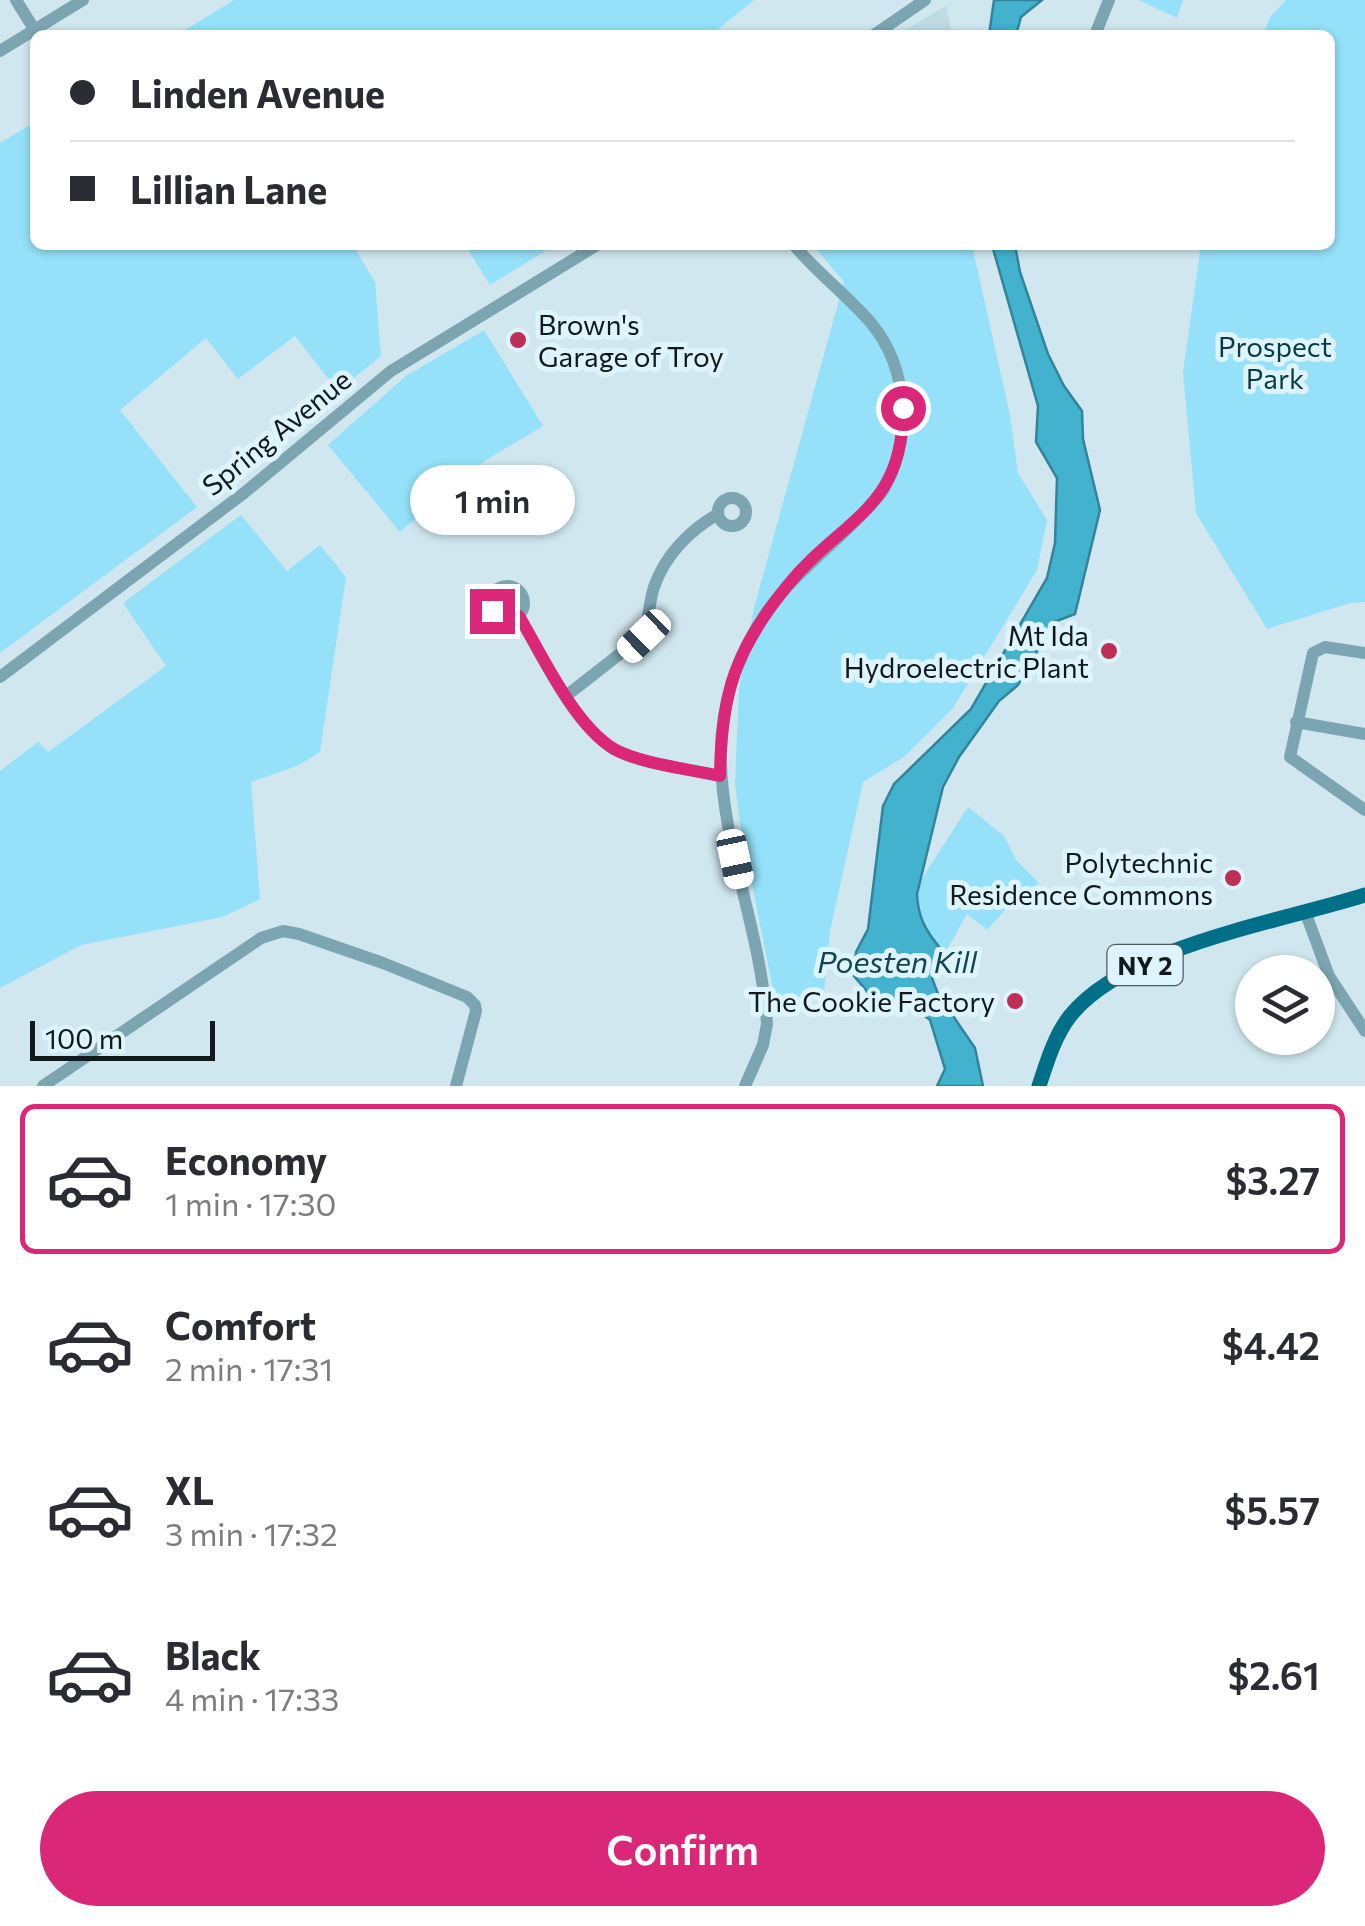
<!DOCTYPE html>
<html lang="en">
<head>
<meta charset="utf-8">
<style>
  :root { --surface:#fff; --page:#f7f7f7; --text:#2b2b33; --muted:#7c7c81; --line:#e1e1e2; --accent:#db2777 }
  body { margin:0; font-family:Commissioner,sans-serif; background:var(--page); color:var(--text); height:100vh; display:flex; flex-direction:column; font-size:38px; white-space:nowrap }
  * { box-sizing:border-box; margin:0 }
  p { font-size:32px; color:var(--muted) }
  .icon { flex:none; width:55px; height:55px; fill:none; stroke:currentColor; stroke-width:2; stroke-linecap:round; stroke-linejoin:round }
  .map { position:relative; height:1086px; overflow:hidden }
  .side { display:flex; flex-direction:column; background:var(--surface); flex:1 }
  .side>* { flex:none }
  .banner { position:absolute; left:30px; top:30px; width:1305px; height:220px; border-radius:15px; box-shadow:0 2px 8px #0004; display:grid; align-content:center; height:220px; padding:0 40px; background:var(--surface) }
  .fabs { position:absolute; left:1235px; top:955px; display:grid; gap:20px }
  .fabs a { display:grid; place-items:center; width:100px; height:100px; border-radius:50%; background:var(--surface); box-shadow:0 2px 8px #0004; font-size:50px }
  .scale { position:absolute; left:30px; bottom:25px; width:185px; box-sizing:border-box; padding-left:10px; border:5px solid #10191b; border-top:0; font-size:28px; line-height:35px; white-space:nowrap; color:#10191b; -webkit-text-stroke:8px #ddf4fc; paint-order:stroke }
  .end { position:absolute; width:45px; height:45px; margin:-22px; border:12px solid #db2777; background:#fff; box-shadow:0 0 0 5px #fff }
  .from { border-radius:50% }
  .bubble { position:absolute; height:70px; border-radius:35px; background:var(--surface); box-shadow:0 2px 8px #0004; font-size:32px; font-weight:600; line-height:70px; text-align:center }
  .car { position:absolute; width:30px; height:60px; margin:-30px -15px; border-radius:12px; box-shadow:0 0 8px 2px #0007; background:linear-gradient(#fff 24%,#345 0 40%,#fff 0 76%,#345 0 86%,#fff 0) }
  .banner b { display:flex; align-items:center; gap:35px; height:95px; font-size:38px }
  .banner b+b { border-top:2px solid var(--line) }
  .banner i { width:25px; height:25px; background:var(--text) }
  ul { padding:18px 0 0; list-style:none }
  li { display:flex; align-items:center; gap:30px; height:150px; margin:0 20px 15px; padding:0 20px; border:5px solid transparent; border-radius:15px }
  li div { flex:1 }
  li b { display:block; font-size:38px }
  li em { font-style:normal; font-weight:600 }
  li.selected { border-color:var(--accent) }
  li>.icon { width:90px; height:90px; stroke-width:1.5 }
  .primary-button { display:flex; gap:20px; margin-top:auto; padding:20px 40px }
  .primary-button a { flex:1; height:115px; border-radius:60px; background:var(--accent); color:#fff; font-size:40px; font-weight:600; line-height:115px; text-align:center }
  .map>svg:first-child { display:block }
  .built { fill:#bcdbe5 }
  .green { fill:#94e1f9 }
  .water { fill:#42b2cf; stroke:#338499; stroke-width:2.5 }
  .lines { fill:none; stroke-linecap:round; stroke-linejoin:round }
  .minor { stroke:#7ca5b2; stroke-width:12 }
  .major { stroke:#007088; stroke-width:15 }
  .route { stroke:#db2777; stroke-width:12 }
  .poi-dot { fill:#be2f58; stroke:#ddf4fc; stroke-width:4 }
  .labels { text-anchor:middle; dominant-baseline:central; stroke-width:10; stroke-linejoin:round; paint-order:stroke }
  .shield { fill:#ddf4fc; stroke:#4e5b5e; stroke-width:2.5 }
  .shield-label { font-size:25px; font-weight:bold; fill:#10191b }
  .poi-label { font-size:28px; fill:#10191b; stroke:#ddf4fc; text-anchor:end }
  .park-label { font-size:28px; fill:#073b48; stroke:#ddf4fc }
  .street-label { font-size:28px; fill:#10191b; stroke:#ddf4fc }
  .water-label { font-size:30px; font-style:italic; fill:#134350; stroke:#ddf4fc }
</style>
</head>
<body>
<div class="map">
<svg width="1365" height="1086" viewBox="0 0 1365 1086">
  <rect width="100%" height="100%" fill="#d0e7ef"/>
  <path class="built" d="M946,6L952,35H895H896Z"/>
  <path class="green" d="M234,0H754L711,35H177Z
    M1139,0H1183L1177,18Z
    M1286,0H1365V602L1350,603L1267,629L1196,513L1183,372L1201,245H1330V35H1263L1270,17Z
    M35,122V245H353L375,282L381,356L338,391L295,336L238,379L206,338L120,410L197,507L0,653V143Z
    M465,245H555L490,285Z
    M813,245H972L1010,415L1018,473L1047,520L1037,570L953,708L904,757L863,782L830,931L824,994L775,1000L740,823L735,784L739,689L754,608L844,282Z
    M484,330L543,426L486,460L400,532L328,445L406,376Z
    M241,515L287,571L320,545L346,577L320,752L297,766L251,782L260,899L222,917L81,945L0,988V771L38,742L48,752L166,666L123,603Z
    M968,807L1004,836L1017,861L1039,883L1011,903L987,930L967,914L945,953L907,902Z"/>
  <path class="water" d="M994,0H1042L1021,17L1016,35H989Z
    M992,245H1015L1020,272L1048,354L1064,386L1082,411L1083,439L1100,510L1075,614L1054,622L1018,685L999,701L959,757L943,787L917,894C918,918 926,931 940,948L932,978L938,994L975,1048L983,1086H937L945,1069L930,1020L905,1001L871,996L854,976L856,952L868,929L883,806L894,784L971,709L1047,578L1055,543L1057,478L1036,442L1038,406Z"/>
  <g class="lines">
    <path class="minor" d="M16,0L34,29
      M874,35L925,0
      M1095,35L1109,0
      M0,51L83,0
      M718 512a14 14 0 1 1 28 0a14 14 0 1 1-28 0Z
      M490 603a17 17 0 1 1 34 0a17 17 0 1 1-34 0Z
      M519,616C542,655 574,725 614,749C641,764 690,769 720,776
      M1365,653L1325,647L1313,653L1290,757L1365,810
      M0,677L244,493L391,371L597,245
      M566,696L644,635C649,620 649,602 654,587C665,555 690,530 718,514
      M1296,722L1365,734
      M1306,914L1329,976L1365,1031
      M43,1086L261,938L283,931L299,934L383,963L467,997L475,1005L476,1011L456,1086
      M745,1086L763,1045L767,1024C757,876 669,754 766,613C799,566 847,536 882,492C912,442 910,370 871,323C847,295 817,273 794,245"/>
    <path class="major" d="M1039,1086C1047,1062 1054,1037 1070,1016C1126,946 1281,922 1365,895"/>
  </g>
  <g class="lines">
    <path class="route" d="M492,611L502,620L519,616C542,655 574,725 614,749C641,764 690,769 720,776C721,694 735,650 787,586C841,519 904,510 903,408"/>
  </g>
  <g class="poi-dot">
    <circle cx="518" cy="340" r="10"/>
    <circle cx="1109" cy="651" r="10"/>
    <circle cx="1233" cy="878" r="10"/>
    <circle cx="1015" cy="1001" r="10"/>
  </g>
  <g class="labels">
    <rect class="shield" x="1107.5" y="945" width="75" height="40" rx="8"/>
    <g class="shield-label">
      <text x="1145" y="965">NY 2</text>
    </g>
    <g class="poi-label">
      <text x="538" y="324" text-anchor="start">Brown's<tspan x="538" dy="32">Garage of Troy</tspan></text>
      <text x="1089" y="635">Mt Ida<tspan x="1089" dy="32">Hydroelectric Plant</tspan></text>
      <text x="1213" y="862">Polytechnic<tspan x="1213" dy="32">Residence Commons</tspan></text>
      <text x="995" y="1001">The Cookie Factory</text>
    </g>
    <g class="park-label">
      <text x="1275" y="346">Prospect<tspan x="1275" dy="32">Park</tspan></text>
    </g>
    <g class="street-label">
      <text transform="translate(276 432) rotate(-39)">Spring Avenue</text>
    </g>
    <g class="water-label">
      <text x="897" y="960">Poesten Kill</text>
    </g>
  </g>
</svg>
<div class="fabs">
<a><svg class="icon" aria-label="layers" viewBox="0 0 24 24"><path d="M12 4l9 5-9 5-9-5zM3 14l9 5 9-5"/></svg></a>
</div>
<div class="scale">100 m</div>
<i class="end from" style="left:903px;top:408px"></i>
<i class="end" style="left:492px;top:611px"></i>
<div class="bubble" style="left:410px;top:465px;width:165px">1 min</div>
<i class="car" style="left:644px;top:636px;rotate:226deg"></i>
<i class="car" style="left:735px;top:859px;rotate:168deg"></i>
<div class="banner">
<b><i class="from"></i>Linden Avenue</b>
<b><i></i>Lillian Lane</b>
</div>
</div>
<section class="side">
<ul>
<li class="selected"><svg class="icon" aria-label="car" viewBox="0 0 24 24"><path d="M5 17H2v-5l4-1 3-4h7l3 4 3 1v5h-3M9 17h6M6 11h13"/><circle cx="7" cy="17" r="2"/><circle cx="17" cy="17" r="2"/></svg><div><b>Economy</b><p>1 min · 17:30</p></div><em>$3.27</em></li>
<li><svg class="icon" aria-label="car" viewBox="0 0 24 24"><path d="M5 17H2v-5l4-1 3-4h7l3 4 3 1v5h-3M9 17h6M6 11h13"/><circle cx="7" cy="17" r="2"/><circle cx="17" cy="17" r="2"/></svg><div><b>Comfort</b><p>2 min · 17:31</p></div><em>$4.42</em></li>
<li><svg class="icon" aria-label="car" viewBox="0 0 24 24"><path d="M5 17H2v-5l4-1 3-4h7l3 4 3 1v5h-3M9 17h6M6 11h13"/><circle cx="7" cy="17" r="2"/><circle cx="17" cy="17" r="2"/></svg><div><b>XL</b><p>3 min · 17:32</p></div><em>$5.57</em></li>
<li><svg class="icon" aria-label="car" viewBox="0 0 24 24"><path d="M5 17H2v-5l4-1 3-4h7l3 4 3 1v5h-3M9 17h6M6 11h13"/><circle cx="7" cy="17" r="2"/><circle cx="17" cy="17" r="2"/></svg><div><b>Black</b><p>4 min · 17:33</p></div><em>$2.61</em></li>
</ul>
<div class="primary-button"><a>Confirm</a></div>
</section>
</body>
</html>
